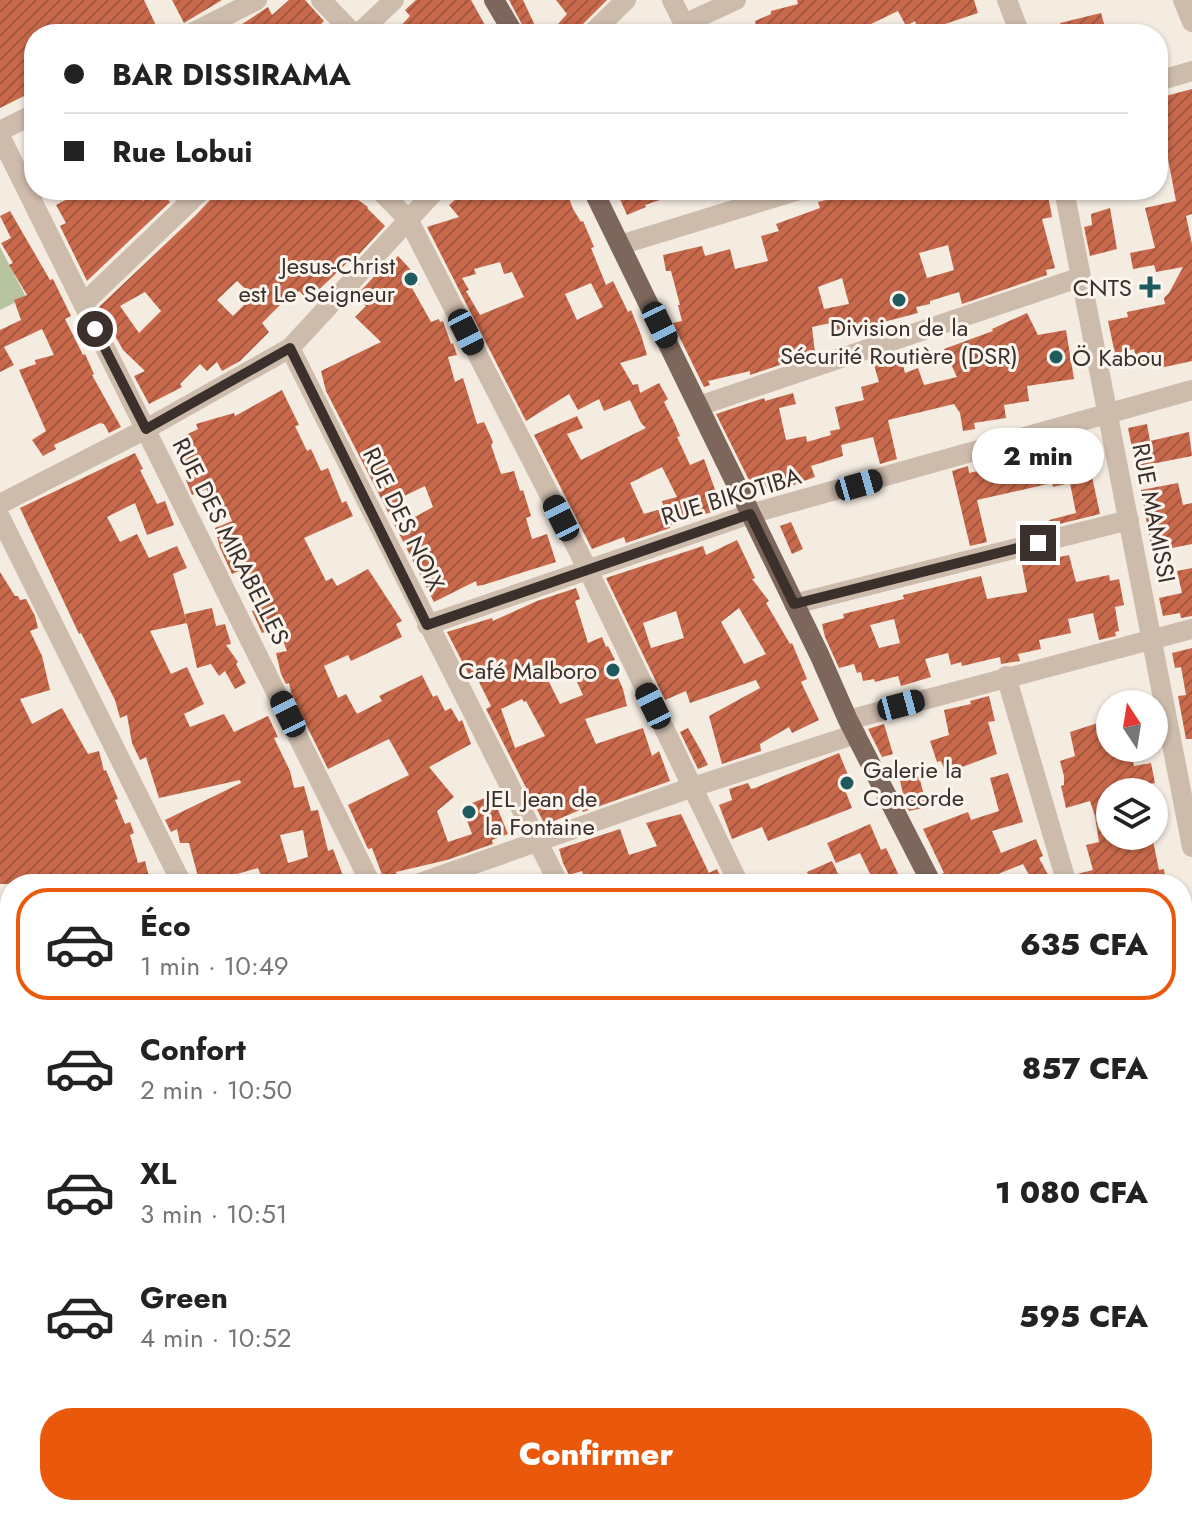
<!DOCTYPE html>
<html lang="fr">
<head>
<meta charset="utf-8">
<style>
  :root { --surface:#fff; --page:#f2f2f2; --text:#222; --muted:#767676; --line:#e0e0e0; --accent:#ea580c }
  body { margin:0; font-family:Jost,sans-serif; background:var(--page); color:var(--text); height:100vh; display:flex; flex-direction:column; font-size:30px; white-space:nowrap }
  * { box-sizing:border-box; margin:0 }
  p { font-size:26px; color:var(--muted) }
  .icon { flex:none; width:44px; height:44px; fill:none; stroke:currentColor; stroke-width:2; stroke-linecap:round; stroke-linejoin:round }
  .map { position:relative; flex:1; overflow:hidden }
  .panel { position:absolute; left:0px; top:874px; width:1192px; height:642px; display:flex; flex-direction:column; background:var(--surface); border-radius:32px 32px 0 0; box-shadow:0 2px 6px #0004 }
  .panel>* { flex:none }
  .hud { position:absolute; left:24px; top:24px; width:1144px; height:176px; border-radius:32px; box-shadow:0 2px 6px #0004; display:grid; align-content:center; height:176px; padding:0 40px; background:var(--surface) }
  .needle { width:52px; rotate:348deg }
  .controls { position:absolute; left:1096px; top:690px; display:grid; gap:16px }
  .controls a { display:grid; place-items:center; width:72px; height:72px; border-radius:50%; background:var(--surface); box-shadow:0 2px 6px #0004; font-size:40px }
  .end { position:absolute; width:36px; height:36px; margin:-18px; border:10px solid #3b302b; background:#fff; box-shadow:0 0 0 4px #fff }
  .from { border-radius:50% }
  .bubble { position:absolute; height:56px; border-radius:28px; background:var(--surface); box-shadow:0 2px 6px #0004; font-size:26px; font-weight:800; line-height:56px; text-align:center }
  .car { position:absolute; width:24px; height:48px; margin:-24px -12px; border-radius:10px; box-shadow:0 0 6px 2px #0007; background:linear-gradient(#222 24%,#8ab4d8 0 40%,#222 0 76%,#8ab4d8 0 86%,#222 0) }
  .hud b { display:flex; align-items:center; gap:28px; height:76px; font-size:30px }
  .hud b+b { border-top:2px solid var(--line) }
  .hud i { width:20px; height:20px; background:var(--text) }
  ul { padding:14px 0 0; list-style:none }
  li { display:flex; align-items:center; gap:24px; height:112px; margin:0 16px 12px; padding:0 24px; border:4px solid transparent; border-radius:32px }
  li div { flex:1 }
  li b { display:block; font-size:30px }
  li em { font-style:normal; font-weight:800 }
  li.selected { border-color:var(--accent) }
  li>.icon { width:72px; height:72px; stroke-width:1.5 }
  .cta { display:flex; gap:16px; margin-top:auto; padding:16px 40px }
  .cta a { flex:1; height:92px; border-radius:32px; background:var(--accent); color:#fff; font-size:32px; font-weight:800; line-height:92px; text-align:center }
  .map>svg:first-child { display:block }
  .park { fill:#b8c4a0 }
  .water { fill:url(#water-ripples) }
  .building { fill:url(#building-hatch); fill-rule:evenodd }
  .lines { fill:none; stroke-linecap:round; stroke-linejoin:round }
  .minor { stroke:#cdbbac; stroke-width:20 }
  .major { stroke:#7d675c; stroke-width:20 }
  .rail-casing { stroke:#3b302b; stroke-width:7 }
  .rail { stroke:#fbf5ee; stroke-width:4; stroke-dasharray:12; stroke-linecap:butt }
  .route { stroke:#3b302b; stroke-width:10 }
  .poi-dot { fill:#1f5a5e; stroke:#fbf5ee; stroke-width:3 }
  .labels { text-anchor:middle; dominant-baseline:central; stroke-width:6; stroke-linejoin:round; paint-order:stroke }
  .poi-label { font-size:24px; fill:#3b302b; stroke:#fbf5ee; text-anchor:end }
  .street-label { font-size:24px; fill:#3b302b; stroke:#fbf5ee }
</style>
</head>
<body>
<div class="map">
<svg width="1192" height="1515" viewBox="0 0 1192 1515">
  <defs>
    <pattern id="water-ripples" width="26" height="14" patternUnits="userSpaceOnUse" patternTransform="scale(2)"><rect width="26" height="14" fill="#7fb0b2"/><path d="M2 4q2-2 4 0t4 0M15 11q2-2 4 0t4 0" fill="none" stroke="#699091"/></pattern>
    <pattern id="building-hatch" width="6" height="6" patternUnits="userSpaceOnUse" patternTransform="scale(2)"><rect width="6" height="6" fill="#c8694b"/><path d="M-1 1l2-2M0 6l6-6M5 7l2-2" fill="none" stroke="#a4573f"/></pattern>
  </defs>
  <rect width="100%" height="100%" fill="#f4ebe1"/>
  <path class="park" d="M0,247L26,297L0,310Z"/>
  <path class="water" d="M0,1320L10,1321V1506H138L130,1515H0Z"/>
  <path class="building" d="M0,0H144L160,34H34V91L0,108Z
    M172,0H222L184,23Z
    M289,0H305L324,21L311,34H227L268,7L272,15Z
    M416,0H471L490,34H393L410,16L405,10Z
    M509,0H523L539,34H527Z
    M556,0H607L582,25L576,34H549L567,14Z
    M797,0H974L978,13L936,27L937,30L925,34H919L915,21L906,26L898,11L869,25L873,34H736L756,25L755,21L771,14V11L798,4Z
    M1101,13L1104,24L1078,34H1063L1060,23Z
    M1192,89V214L1186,216L1192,244V361L1160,368L1159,365L1150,367L1149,360L1137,363L1134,349L1115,354L1108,321L1128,317L1127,312L1165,304L1164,298L1169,293L1183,267L1156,272L1154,265L1133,269L1130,253L1155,248L1145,208L1176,201L1161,122L1158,123V98Z
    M85,190H136L143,201L154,190H159L170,202L87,281L60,226L66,223L56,205Z
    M215,190H344L368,207L367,208L385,226L350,264L348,262L308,300L299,291L284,305L282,303L262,323L269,332L240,361L222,371L217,362L207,371L200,364L180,384L182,387L149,404L134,376L145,371L123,350L99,307L196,215L211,199ZM237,281L253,296L233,316L217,300ZM145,292L161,311L139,333L120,306Z
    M466,190H486L487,194L497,190H566L573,209L581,222L583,221L594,247L591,248L606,285L613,281L628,312L631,310L641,335L647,355L620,363L633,385L638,384L640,393L659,383L668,399L664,402L674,422L680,436L677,437L690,465L704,459L722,509L670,525V528L626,543L624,537L592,549L534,435L577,416L583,428L567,434L581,460L646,428L641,423L630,400L604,411L599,399L578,410L569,394L526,421L427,227L459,217L449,205ZM500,262L504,274L512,272L524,297L480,315L466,291L469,290L462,278L476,274L474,269ZM591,283L603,307L577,320L565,294ZM662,467L677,497L662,501L664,508L644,514L630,483Z
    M616,190H684V192L645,205L646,207L627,215Z
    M867,190H906L907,193L919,190H1047L1052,217L1042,219L1055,268L1046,270L1047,275L962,304L959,292L930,301V304L916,307L918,313L853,330L845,328L837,330L835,322L812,327L815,353L750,375V371L708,381L710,385L704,387L675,328L673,323L682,321L678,305H680L671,271H666L663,255L702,246L705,256L730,249L735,269L768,261L761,236L779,231L776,224L820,208L818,202ZM948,245L954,270L927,278L919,253ZM842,278L849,304L824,309L818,287Z
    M1110,208L1117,249L1090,256L1084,227L1092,225L1091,214Z
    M10,211L50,280L53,279L71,316L65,319L83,355L85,354L94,374L92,375L121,427L109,433L104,424L100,423L54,445L56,449L43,456L32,440L46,431L19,370L36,364L35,360L54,355L42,329L4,347L14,365L0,372V330L21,320L14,300L27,295L9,265L13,263L1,243L11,238L0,216Z
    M398,256L411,270L420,284L412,288L431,322L439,319L440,322L443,321L451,344L453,343L457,355L448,357L455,382L463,378L477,424L484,422L493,442L491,445L501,474L514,471L520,491L523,490L531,516L526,518L532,539L547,534L556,562L483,585L477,586L476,581L434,602L326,391L321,371L381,342L355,317L366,306L356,296L380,270L382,272ZM425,486L433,507L413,518L402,497Z
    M1027,313L1038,335L1066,330L1074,379L1027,386L1029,401L1004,405L1006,418L974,423L975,429L963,431L960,413L954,404L888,420L897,459L880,464L873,437L841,445L843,456L811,466L815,477L775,492L773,485L760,490L757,484L752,486L716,414L764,398L765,401L793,393L796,404L779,408L786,440L806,436L807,442L831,435L830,431L840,429L835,407L864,400L861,387L879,382L874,365L901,358L905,373L918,368L924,385L957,377L944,349L993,331L992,329Z
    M282,390L299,425L295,426L307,451L311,449L321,471L328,468L342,503L346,501L353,516L304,538L326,581L332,578L337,586L368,569L402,621L396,624L402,637L351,661L348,655L324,666L338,698L346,694L357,714L382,701L379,696L422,675L433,697L437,695L445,711L451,708L459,722L462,720L471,744L429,767L454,797L437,811L448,842L472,834L462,807L492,795L508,834L492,840L493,844L447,860L396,872L397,875L384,880L372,848L368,849L348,805L409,775L389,739L328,769L292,696L289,683L286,684L281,674L276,653L287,651L278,628L262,633L252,611L258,609L239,571L232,574L220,548L215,528L232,521L226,506L212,511L207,489L192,495L186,480L193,477L174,441L198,429L196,424L234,413L235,416Z
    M1147,424L1150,441L1189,432L1192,456L1136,467L1128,428Z
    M1084,439L1100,514L1051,526L1049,520L1076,513L1070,483L1053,487L1052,483L977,500L987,542L970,546L952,471L968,466L969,473L1041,456L1043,464L1072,457L1069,442Z
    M135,453L143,469L140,470L157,504L165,501L174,525L147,535L135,503L107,517L120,542L137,534L149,558L177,546L187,568L173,574L187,623L150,631L171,674L187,667L204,704L184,714L190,727L224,714L234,732L268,716L278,737L274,738L290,771L294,788L304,786L311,811L318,810L328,851L333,849L346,884H264L258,868L223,878L225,884H200L189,843H180L177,829L171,832L165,820L241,783L240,780L159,798L146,757L140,760L132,743L127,715L120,718L115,700L81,633L79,634L20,508ZM303,830L308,857L288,863L280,835Z
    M1178,483L1183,505L1192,503V544L1152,552L1141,490Z
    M791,522L803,549L792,554L780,526Z
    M737,540L755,578L752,579L769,601L766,603L790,644L792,643L807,679L801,682L819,720L792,733L789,727L760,744L761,751L722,764L709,716L760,688L756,680L690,703L686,691L665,700L606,578L703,546L706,555ZM739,608L766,654L744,664L721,622ZM676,611L684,638L651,648L643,623Z
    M1069,555L1076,582L1109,575L1110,581L1119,579L1124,605L1115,607L1119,631L1115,632L1116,636L1099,640L1093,613L1068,619L1071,633L1039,640L1041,649L1018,654L1020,661L1001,664L1000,657L962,666L961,662L951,665L948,653L925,659L931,677L901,686L898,676L875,682L874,679L863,681L861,672L857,673L854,664L839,668L825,637L822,624L844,618L843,614L904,599L903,595L981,576L987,599L1027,592L1022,565ZM894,619L900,643L879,648L870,625Z
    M1192,568V616L1181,618L1180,613L1163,616L1159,598L1182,593L1177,571Z
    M0,572L15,596H18L20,600L26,599L35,616L38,628L30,631L42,656L50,690L20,699L32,724L62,708L88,754L99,751L104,771L106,770L118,799L115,800L125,824L130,822L134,833L130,835L138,863L145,861L149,877L136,880L138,884H71L67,875L35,884H0Z
    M576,588L580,599L575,601L588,643L602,637L606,647L608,646L615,660L611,662L623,689L627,706L585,719L596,744L643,728L652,756L659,751L670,781L583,812L582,809L545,825L486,709L491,706L474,672L469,675L447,632L492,618L493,621L537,601ZM572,671L583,695L560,704L549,682ZM522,699L524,702L526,701L545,736L515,748L501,709Z
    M212,608L216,626L225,624L231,644L226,645L238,662L236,664L246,683L235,689L225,671L219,676L211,664L197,668L185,614Z
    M1192,648V739H1186L1178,696L1186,695L1181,667L1175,668L1172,653Z
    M989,696L995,721L988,722L997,754L946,773L941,761L937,762L930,741L949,735L944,710L971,704L970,701Z
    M1104,721L1110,748H1130L1134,766L1151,763L1155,783L1146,785L1148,792H1110V840L1129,836H1152L1159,870L1164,869L1166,884H1080L1077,874L1093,870L1086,845L1099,842L1095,816L1090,801L1066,808L1061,786L1064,785V776L1060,761L1075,756L1070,732Z
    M884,724L893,754L882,757L868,729Z
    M688,728L700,749L708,765L698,769L680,732Z
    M839,753L853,787L845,790L852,808L768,841L762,827L732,839L719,805L732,800L729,789L748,783L751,789L755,788Z
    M1008,773L1023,822L992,831L1001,853L1036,839L1043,856L1039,858L1053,884H1034L1023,864L998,874L1002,884H946L942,874L944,873L923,829L968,812L971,820L999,811L990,778Z
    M919,776L927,807L909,811L900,794L903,793L900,781Z
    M681,814L709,873L717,869L724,884H586L582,871L569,875L563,863L559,849L620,829L629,855L657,846L646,823Z
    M870,824L881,850L886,848L903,884H875L860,853L836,863L827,843Z
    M832,861L843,884H813L807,872Z"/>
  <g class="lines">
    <path class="minor" d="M321,0L354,34
      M672,0L689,34
      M1007,0L1020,34
      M1183,0L1192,22
      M684,24L736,0
      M190,34L257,0
      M358,34L394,0
      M591,34L626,0
      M1158,81L1192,71
      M0,131L34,114
      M0,136L371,884
      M379,190L408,219L588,570L739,884
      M1064,190L1192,847
      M620,245L799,190
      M83,304L202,190
      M290,348L559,884
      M699,406L1081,277
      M0,504L146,429L290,348L436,190
      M0,517L182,884
      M794,604L1129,520
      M427,625L750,514L1192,390
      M1006,676L1067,884
      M848,720L1192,629
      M417,884L693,787L856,734
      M0,915L10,935
      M1182,950L1192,947
      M1182,1030L1192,1027
      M1182,1209L1192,1208
      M0,1245L10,1247
      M282,1506L289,1515
      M454,1506L461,1515
      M685,1506L689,1515
      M860,1506L865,1515
      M1052,1506L1057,1515
      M522,1515L534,1506"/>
    <path class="major" d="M494,0L514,34
      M593,190L819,654L848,720L932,884
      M1182,1384L1192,1405"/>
    <defs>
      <path id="rail" d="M1182,993L1192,990
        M0,1297L10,1298
        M151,1515L158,1506"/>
    </defs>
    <use href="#rail" class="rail-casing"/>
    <use href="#rail" class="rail"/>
  </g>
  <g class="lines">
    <path class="route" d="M95,329L146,429L290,348L427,625L750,514L794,604L1038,543"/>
  </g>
  <g class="poi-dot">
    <circle cx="411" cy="279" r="8"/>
    <path d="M1146 275h8v8h8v8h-8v8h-8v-8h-8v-8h8z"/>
    <circle cx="899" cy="300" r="8"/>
    <circle cx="1056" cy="357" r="8"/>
    <circle cx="613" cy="670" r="8"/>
    <circle cx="847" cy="783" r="8"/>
    <circle cx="469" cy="812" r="8"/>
  </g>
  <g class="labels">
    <g class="poi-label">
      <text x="395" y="265">Jesus-Christ<tspan x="395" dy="28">est Le Seigneur</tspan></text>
      <text x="1132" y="287">CNTS</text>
      <text x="899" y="327" text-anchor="middle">Division de la<tspan x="899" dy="28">Sécurité Routière (DSR)</tspan></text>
      <text x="1072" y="357" text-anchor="start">Ö Kabou</text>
      <text x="597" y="670">Café Malboro</text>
      <text x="863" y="769" text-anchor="start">Galerie la<tspan x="863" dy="28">Concorde</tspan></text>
      <text x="485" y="798" text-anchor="start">JEL Jean de<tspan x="485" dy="28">la Fontaine</tspan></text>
    </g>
    <g class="street-label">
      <text transform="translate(731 496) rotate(-17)">RUE BIKOTIBA</text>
      <text transform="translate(1154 513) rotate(79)">RUE MAMISSI</text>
      <text transform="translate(404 519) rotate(64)">RUE DES NOIX</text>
      <text transform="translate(231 541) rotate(63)">RUE DES MIRABELLES</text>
    </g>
  </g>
</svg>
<div class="controls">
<a><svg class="needle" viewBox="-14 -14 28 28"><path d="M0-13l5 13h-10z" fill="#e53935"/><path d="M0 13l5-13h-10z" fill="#767676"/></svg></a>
<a><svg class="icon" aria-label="layers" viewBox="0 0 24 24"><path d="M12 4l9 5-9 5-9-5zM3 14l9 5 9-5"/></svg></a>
</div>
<i class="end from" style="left:95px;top:329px"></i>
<i class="end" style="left:1038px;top:543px"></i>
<div class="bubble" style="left:972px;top:428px;width:132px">2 min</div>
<i class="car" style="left:660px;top:325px;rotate:154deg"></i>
<i class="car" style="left:466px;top:332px;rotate:153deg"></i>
<i class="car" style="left:859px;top:485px;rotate:74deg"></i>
<i class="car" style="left:561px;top:518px;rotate:333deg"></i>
<i class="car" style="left:901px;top:705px;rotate:75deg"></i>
<i class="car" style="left:653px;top:706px;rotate:334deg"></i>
<i class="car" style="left:288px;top:714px;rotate:334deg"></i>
<div class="hud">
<b><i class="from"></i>BAR DISSIRAMA</b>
<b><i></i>Rue Lobui</b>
</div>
<section class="panel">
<ul>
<li class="selected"><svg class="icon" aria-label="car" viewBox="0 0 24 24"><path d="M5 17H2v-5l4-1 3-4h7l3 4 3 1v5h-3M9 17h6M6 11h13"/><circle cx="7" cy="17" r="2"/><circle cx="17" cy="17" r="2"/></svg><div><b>Éco</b><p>1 min · 10:49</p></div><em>635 CFA</em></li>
<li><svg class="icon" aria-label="car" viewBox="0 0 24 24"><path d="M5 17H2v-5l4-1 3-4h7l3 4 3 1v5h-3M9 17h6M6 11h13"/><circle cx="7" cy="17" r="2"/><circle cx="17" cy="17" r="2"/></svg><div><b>Confort</b><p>2 min · 10:50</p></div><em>857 CFA</em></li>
<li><svg class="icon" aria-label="car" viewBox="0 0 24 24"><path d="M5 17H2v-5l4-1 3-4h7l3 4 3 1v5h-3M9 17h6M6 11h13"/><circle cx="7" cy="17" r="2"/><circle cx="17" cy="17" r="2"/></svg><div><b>XL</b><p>3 min · 10:51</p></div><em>1 080 CFA</em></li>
<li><svg class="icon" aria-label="car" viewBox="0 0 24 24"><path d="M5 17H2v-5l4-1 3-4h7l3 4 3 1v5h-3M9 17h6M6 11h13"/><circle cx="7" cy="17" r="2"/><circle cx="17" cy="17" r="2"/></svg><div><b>Green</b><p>4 min · 10:52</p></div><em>595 CFA</em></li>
</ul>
<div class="cta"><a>Confirmer</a></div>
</section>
</div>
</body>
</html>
